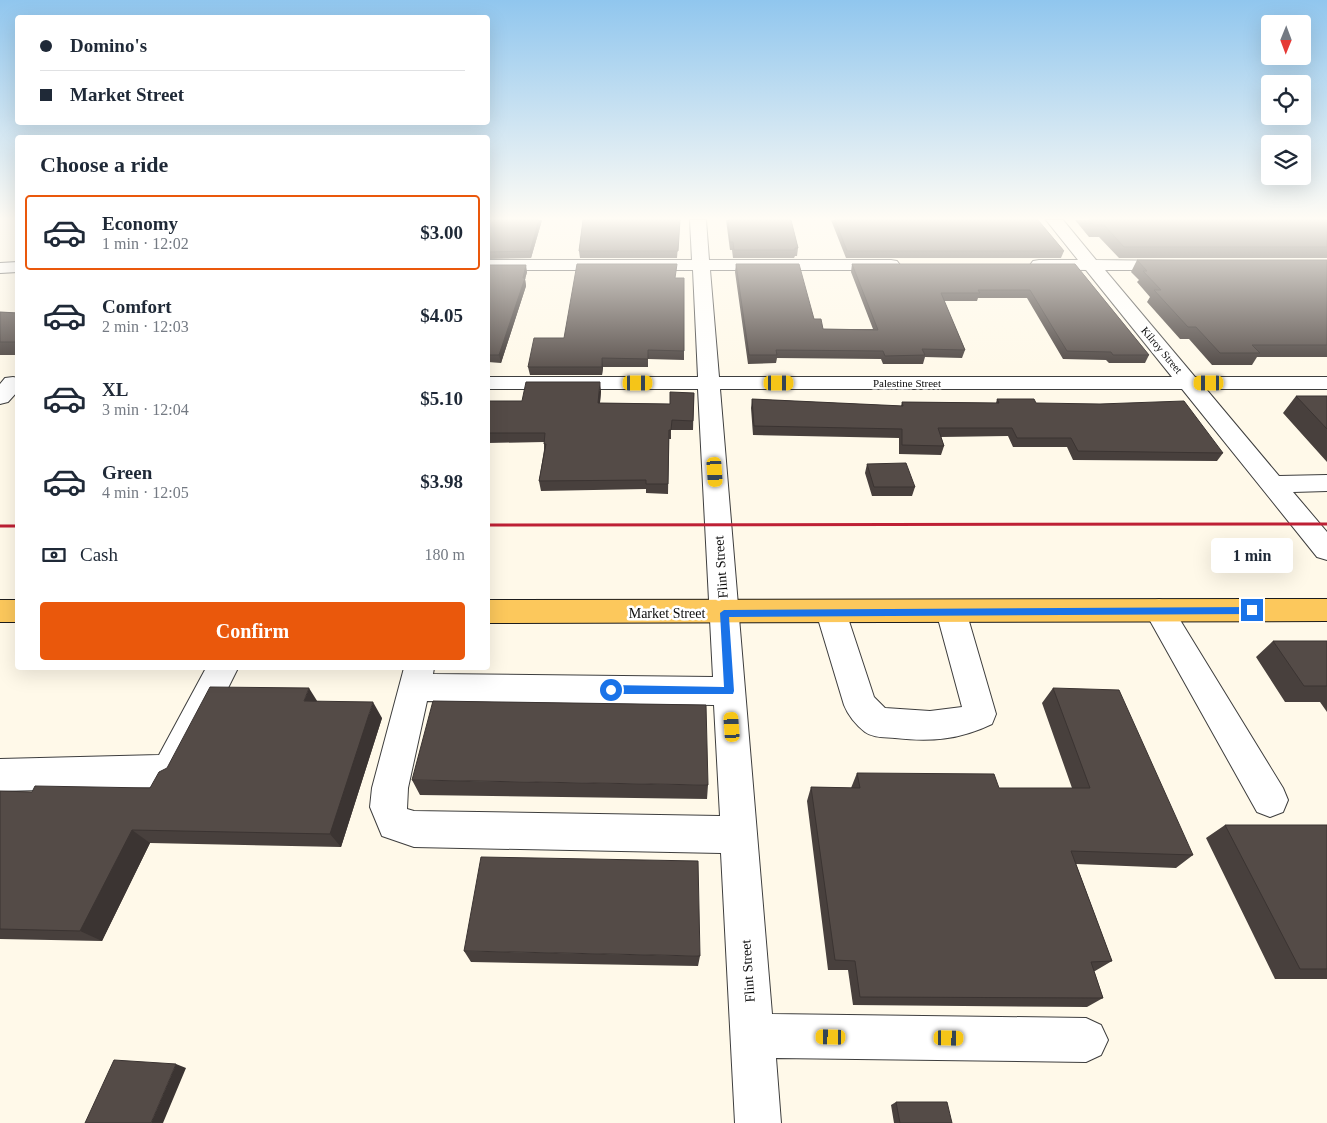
<!DOCTYPE html>
<html lang="en">
<head>
<meta charset="utf-8">
<style>
  :root { --surface:#fff; --page:#f2f2f3; --text:#1f2937; --muted:#747a83; --line:#e0e1e3; --accent:#ea580c }
  body { margin:0; font-family:"Times New Roman",serif; background:var(--page); color:var(--text); height:100vh; display:flex; flex-direction:column; font-size:19px; white-space:nowrap }
  * { box-sizing:border-box; margin:0 }
  p { font-size:16px; color:var(--muted) }
  .icon { flex:none; width:28px; height:28px; fill:none; stroke:currentColor; stroke-width:2; stroke-linecap:round; stroke-linejoin:round }
  .map { position:relative; flex:1; overflow:hidden }
  .drawer { position:absolute; left:15px; top:135px; width:475px; height:535px; display:flex; flex-direction:column; background:var(--surface); border-radius:5px; box-shadow:0 5px 20px #0002 }
  .drawer>* { flex:none }
  .guide { position:absolute; left:15px; top:15px; width:475px; height:110px; border-radius:5px; box-shadow:0 5px 20px #0002; display:grid; align-content:center; height:110px; padding:0 25px; background:var(--surface) }
  .needle { width:32px; rotate:181deg }
  .fabs { position:absolute; left:1261px; top:15px; display:grid; gap:10px }
  .fabs a { display:grid; place-items:center; width:50px; height:50px; border-radius:5px; background:var(--surface); box-shadow:0 5px 20px #0002; font-size:25px }
  .end { position:absolute; width:22px; height:22px; margin:-11px; border:6px solid #1a73e8; background:#fff; box-shadow:0 0 0 2px #fff }
  .from { border-radius:50% }
  .bubble { position:absolute; height:35px; border-radius:5px; background:var(--surface); box-shadow:0 5px 20px #0002; font-size:16px; font-weight:800; line-height:35px; text-align:center }
  .car { position:absolute; width:15px; height:30px; margin:-15px -8px; border-radius:6px; box-shadow:0 0 4px 1px #0007; background:linear-gradient(#f5c518 24%,#345 0 40%,#f5c518 0 76%,#345 0 86%,#f5c518 0) }
  .guide b { display:flex; align-items:center; gap:18px; height:48px; font-size:19px }
  .guide b+b { border-top:1px solid var(--line) }
  .guide i { width:12px; height:12px; background:var(--text) }
  ul { padding:0; list-style:none }
  li { display:flex; align-items:center; gap:15px; height:75px; margin:0 10px 8px; padding:0 15px; border:2px solid transparent; border-radius:5px }
  li div { flex:1 }
  li b { display:block; font-size:19px }
  li em { font-style:normal; font-weight:800 }
  li.current { border-color:var(--accent) }
  li>.icon { width:45px; height:45px; stroke-width:1.5 }
  h2 { padding:0 25px; font-size:22px; line-height:60px }
  .pay { display:flex; align-items:center; gap:12px; height:55px; padding:0 25px; font-size:19px }
  .pay p { margin-inline-start:auto }
  .button { display:flex; gap:10px; margin-top:auto; padding:10px 25px }
  .button a { flex:1; height:58px; border-radius:5px; background:var(--accent); color:#fff; font-size:20px; font-weight:800; line-height:58px; text-align:center }
  .map>svg:first-child { display:block }
  .lines { fill:none; stroke-linecap:round; stroke-linejoin:round }
  .minor-casing { stroke:#3e3e3e; stroke-width:2 }
  .major-casing { stroke:#1c1c1c; stroke-width:2 }
  .minor { fill:#fff; fill-rule:evenodd }
  .major { fill:#fcc85c; fill-rule:evenodd }
  .rail { stroke:#be2035; stroke-width:3 }
  .wall { fill:#48403d }
  .shaded-wall { fill:#3b3432 }
  .building { fill:#544b47; stroke:#3b3432 }
  .route { fill:#1a73e8 }
  .labels { text-anchor:middle; dominant-baseline:central; stroke-width:5; stroke-linejoin:round; paint-order:stroke }
  .far-street-label { font-size:11px; fill:#0b0b0b; stroke:#fff }
  .street-label { font-size:14px; fill:#0b0b0b; stroke:#fff }
</style>
</head>
<body>
<div class="map">
<svg width="1327" height="1123" viewBox="0 0 1327 1123">
  <rect width="100%" height="100%" fill="#fff9e9"/>
  <g class="lines">
    <defs>
      <path id="minor" d="M690,220H706L709,260H891L897,261L900,265L897,269L891,270H710L719,377H1172L1086,270L1033,269L1030,265L1033,261L1039,260H1078L1046,220H1063L1096,260L1177,261L1180,265L1177,269L1171,270H1105L1195,377H1327V389H1206L1279,476L1327,475V491L1293,492L1327,532V560L1317,557L1182,389H720L772,1014L1086,1018L1101,1025L1108,1040L1101,1055L1086,1062L776,1058L781,1123H735L721,853L414,847L382,836L370,807L372,788L404,668H434L433,674L713,677L698,389H488V377H698L693,270H488V260H692ZM427,701L714,705L720,816L414,811L407,809L408,788Z
        M18,262V272L0,273V263Z
        M13,377L18,378V391L8,402L0,404V384L5,378Z
        M1159,599L1169,602L1283,788L1288,800L1283,812L1270,817L1257,812L1144,610L1149,602Z
        M831,600L841,604L846,612L874,697L885,708L930,711L962,707L936,611L941,603L951,600L961,603L966,611L996,714L992,724C959,740 930,742 895,738C885,737 873,738 865,732C856,725 848,715 844,705L816,612L821,604Z
        M206,668H238L181,782L169,787L0,791V759L159,755Z"/>
      <path id="major" d="M1327,599V621L488,623V600Z
        M0,600H18V622H0Z"/>
    </defs>
    <use href="#minor" class="minor-casing"/>
    <use href="#major" class="major-casing"/>
    <use href="#minor" class="minor"/>
    <use href="#major" class="major"/>
    <path class="rail" d="M488,525L1327,524
      M0,526H18"/>
  </g>
  <path class="wall" d="M488,220H542L531,258L488,259Z
    M583,220H680L677,258H580L579,251Z
    M726,220H791L798,248L797,256H795L794,258H733L732,250H730Z
    M831,220H1038L1064,251L1061,258H846Z
    M1075,220H1327V258H1119L1099,237H1089Z
    M1137,260H1327V357H1257L1252,365H1212L1189,339H1180L1147,302L1150,297L1137,282L1139,280L1131,272Z
    M736,264L814,319L823,329H873L851,272L852,264H1075L1149,355L1145,363H1109L1106,360L1063,359L1027,298H978L977,301H944L965,350L962,358L925,357L923,364H883L881,359L777,358L776,363L748,364L735,272Z
    M488,265L527,272L525,279L526,286L501,363L488,362Z
    M676,278H684V360L648,359V367H603L602,375H530L528,367L564,338Z
    M0,312L18,313V355H0Z
    M601,391L600,403L670,404L694,393L693,430H671V439H669L668,494L646,493V489L541,491L539,481L544,450V442L488,443V401H522Z
    M1296,396H1327V462L1283,413Z
    M752,399L901,406L902,402L996,403L997,399L1036,403L1223,453L1217,461L1073,460L1067,447H1013L1008,436L941,437L944,446L941,455L899,454V438L753,435L751,408Z
    M867,464L915,487L912,496H872L865,473Z
    M1273,641H1327V712L1320,702H1285L1256,657Z
    M1053,688L1193,855L1176,868L1076,864L1112,961L1095,971H1094L1103,998L1087,1007L853,1005L848,970H828L807,801L811,787L851,788L857,773L999,788H1072L1042,703Z
    M318,701L382,718L341,847L150,843L102,941L0,939V791L32,792L150,788Z
    M412,780L708,785L707,799L420,795Z
    M1225,825H1327V979H1275L1206,838Z
    M464,951L700,956L698,966L471,962Z
    M896,1102L952,1123H894L891,1105Z"/>
  <path class="shaded-wall" d="M539,220H542L531,258L530,251Z
    M526,265L527,272L525,279L526,286L501,363L499,355Z
    M602,358L603,367L602,375Z
    M600,382L601,391L599,412L598,403Z
    M309,688L319,704L304,701Z
    M373,702L382,718L341,847L330,834Z
    M132,830L150,843L102,941L80,931Z
    M176,1064L186,1068L163,1123H151Z"/>
  <path class="building" d="M488,220H539L530,251L488,252Z
    M583,220H680L678,251H579Z
    M728,220H791L798,248H795V250H734L733,242H730Z
    M835,220H1038L1064,251H847Z
    M1089,220H1327V247H1124L1104,225H1094Z
    M1137,260H1327V345H1252L1260,353H1220L1196,327H1188L1154,290H1161L1143,271H1147Z
    M577,264H677L675,278H684V351L648,350V359L602,358V367H528L534,338H564Z
    M736,264H799L814,319H821L823,329L878,330L852,264H1075L1149,355H1113L1111,352L1067,351L1030,290H978L980,293H941L965,350L922,349L925,355L885,356L883,351L776,350L777,355H749Z
    M488,265H526L523,278H525L499,355H488Z
    M0,312L18,313V342H0Z
    M526,382H600L598,403L670,404V392L694,393L693,421L672,420L671,430H669L668,484H646V480L539,481L546,444H544L545,433H488V401H522Z
    M1296,396H1327V429Z
    M752,399L903,406L902,402L999,403L997,399H1034L1036,403L1100,404L1184,401L1223,453L1078,451L1071,438H1017L1012,428H938L944,446L902,445V429L754,426Z
    M906,463L915,487H874L867,464Z
    M1273,641H1327V686H1304Z
    M210,687L309,688L304,701L373,702L330,834L132,830L80,931L0,929V791L32,792L35,786L150,788L159,772L167,768Z
    M1053,688L1119,690L1193,855L1071,851L1112,961L1091,962L1103,998L860,997L855,961L835,960L811,787L860,788L857,773L994,774L999,788H1090Z
    M433,701L706,705L708,785L412,780Z
    M1225,825H1327V969H1300Z
    M481,857L698,861L700,956L464,951Z
    M114,1060L176,1064L151,1123H85Z
    M896,1102H947L952,1123H900Z"/>
  <linearGradient id="sky" x2="0" y2="1"><stop stop-color="#90c6ee"/><stop offset="0.58" stop-color="#fffcf5"/><stop offset="1" stop-color="#fffcf5" stop-opacity="0"/></linearGradient>
  <rect width="1327" height="377" fill="url(#sky)"/>
  <path class="route" d="M1252,607L1257,610L1252,614L729,617L734,691L733,694H611L607,690L611,685L724,687L720,613L724,610Z"/>
  <g class="labels">
    <g class="far-street-label">
      <text transform="translate(1162 350) rotate(50)">Kilroy Street</text>
      <text x="907" y="383">Palestine Street</text>
    </g>
    <g class="street-label">
      <text transform="translate(721 567) rotate(-94)">Flint Street</text>
      <text x="667" y="613">Market Street</text>
      <text transform="translate(748 971) rotate(-94)">Flint Street</text>
    </g>
  </g>
</svg>
<div class="fabs">
<a><svg class="needle" viewBox="-14 -14 28 28"><path d="M0-13l5 13h-10z" fill="#e53935"/><path d="M0 13l5-13h-10z" fill="#747a83"/></svg></a>
<a><svg class="icon" aria-label="locate" viewBox="0 0 24 24"><circle cx="12" cy="12" r="6"/><path d="M12 2v4M12 18v4M2 12h4M18 12h4"/></svg></a>
<a><svg class="icon" aria-label="layers" viewBox="0 0 24 24"><path d="M12 4l9 5-9 5-9-5zM3 14l9 5 9-5"/></svg></a>
</div>
<i class="end from" style="left:611px;top:690px"></i>
<i class="end" style="left:1252px;top:610px"></i>
<div class="bubble" style="left:1211px;top:538px;width:82px">1 min</div>
<i class="car" style="left:638px;top:383px;rotate:90deg"></i>
<i class="car" style="left:779px;top:383px;rotate:90deg"></i>
<i class="car" style="left:1209px;top:383px;rotate:270deg"></i>
<i class="car" style="left:715px;top:472px;rotate:176deg"></i>
<i class="car" style="left:732px;top:727px;rotate:356deg"></i>
<i class="car" style="left:831px;top:1037px;rotate:271deg"></i>
<i class="car" style="left:949px;top:1038px;rotate:91deg"></i>
<div class="guide">
<b><i class="from"></i>Domino's</b>
<b><i></i>Market Street</b>
</div>
<section class="drawer">
<h2>Choose a ride</h2>
<ul>
<li class="current"><svg class="icon" aria-label="car" viewBox="0 0 24 24"><path d="M5 17H2v-5l4-1 3-4h7l3 4 3 1v5h-3M9 17h6M6 11h13"/><circle cx="7" cy="17" r="2"/><circle cx="17" cy="17" r="2"/></svg><div><b>Economy</b><p>1 min · 12:02</p></div><em>$3.00</em></li>
<li><svg class="icon" aria-label="car" viewBox="0 0 24 24"><path d="M5 17H2v-5l4-1 3-4h7l3 4 3 1v5h-3M9 17h6M6 11h13"/><circle cx="7" cy="17" r="2"/><circle cx="17" cy="17" r="2"/></svg><div><b>Comfort</b><p>2 min · 12:03</p></div><em>$4.05</em></li>
<li><svg class="icon" aria-label="car" viewBox="0 0 24 24"><path d="M5 17H2v-5l4-1 3-4h7l3 4 3 1v5h-3M9 17h6M6 11h13"/><circle cx="7" cy="17" r="2"/><circle cx="17" cy="17" r="2"/></svg><div><b>XL</b><p>3 min · 12:04</p></div><em>$5.10</em></li>
<li><svg class="icon" aria-label="car" viewBox="0 0 24 24"><path d="M5 17H2v-5l4-1 3-4h7l3 4 3 1v5h-3M9 17h6M6 11h13"/><circle cx="7" cy="17" r="2"/><circle cx="17" cy="17" r="2"/></svg><div><b>Green</b><p>4 min · 12:05</p></div><em>$3.98</em></li>
</ul>
<div class="pay"><svg class="icon" aria-label="cash" viewBox="0 0 24 24"><path d="M3 7h18v10H3z"/><circle cx="12" cy="12" r="2"/></svg>Cash<p>180 m</p></div>
<div class="button"><a>Confirm</a></div>
</section>
</div>
</body>
</html>
